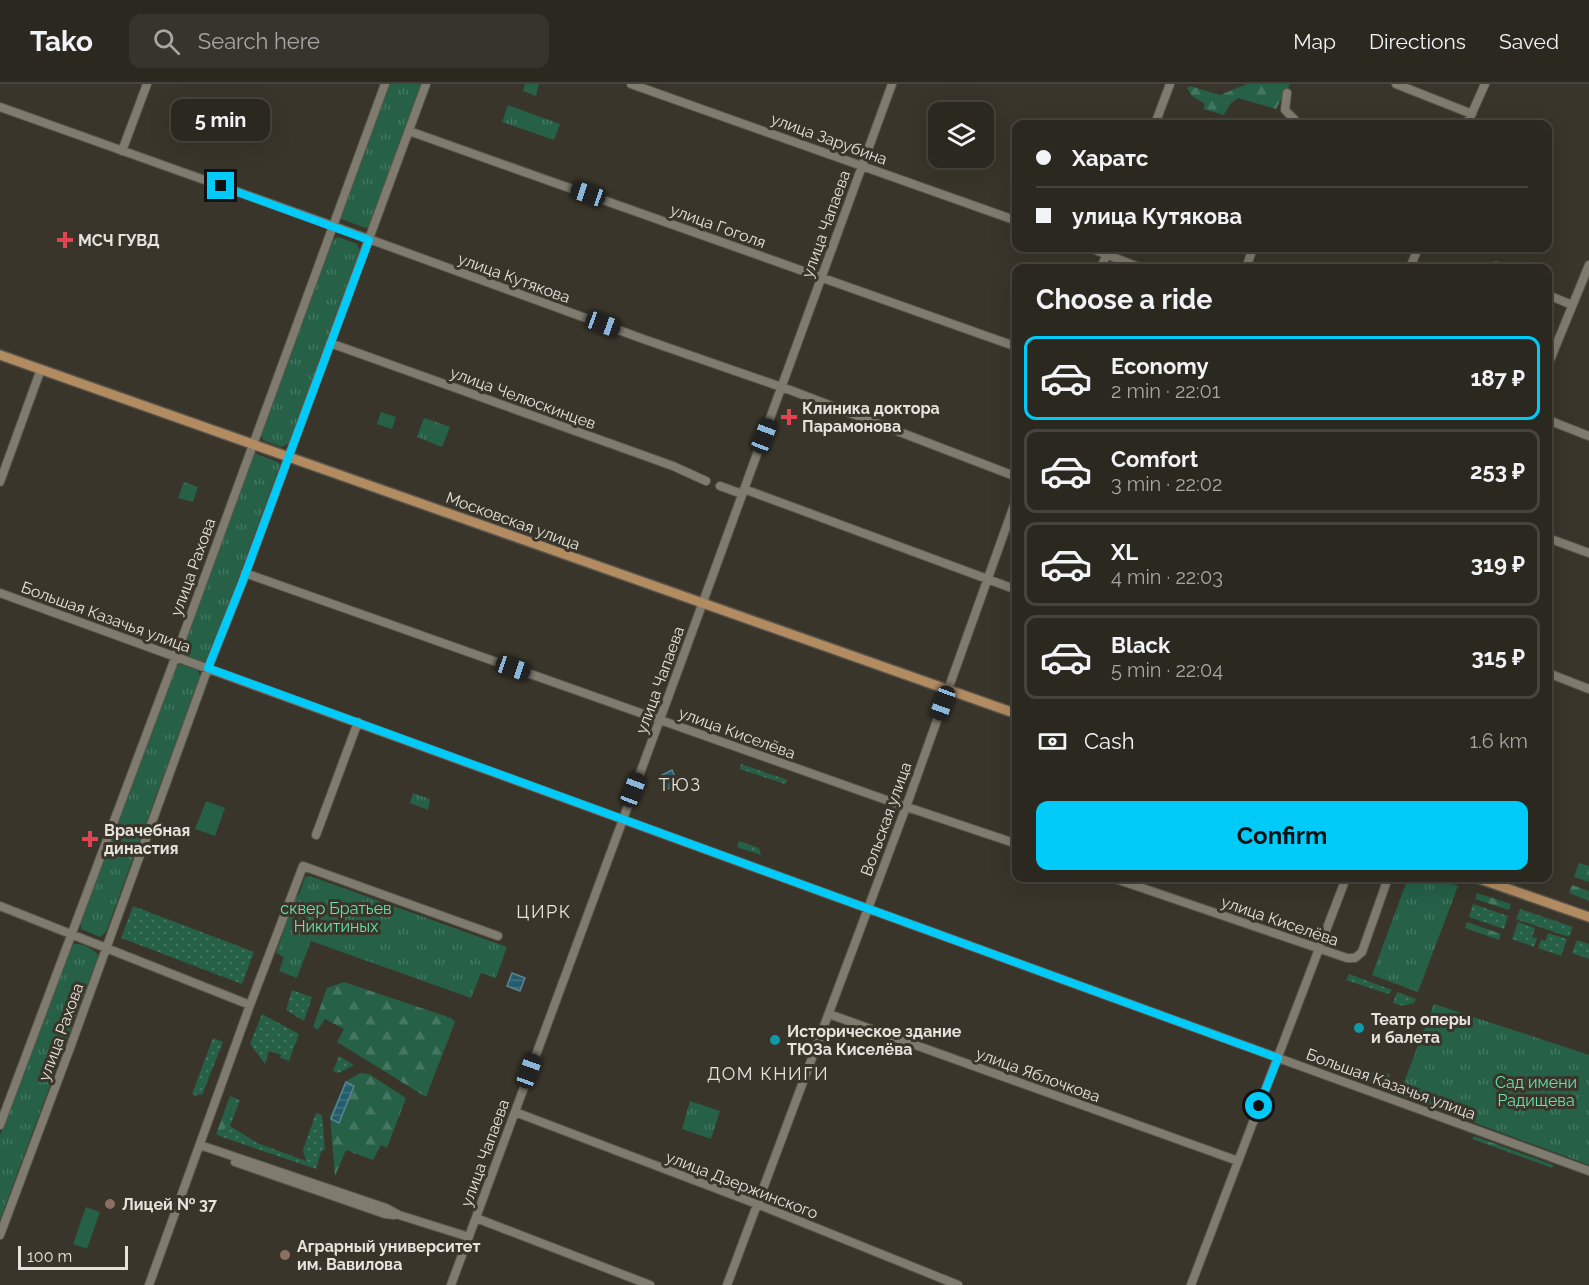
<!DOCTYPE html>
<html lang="en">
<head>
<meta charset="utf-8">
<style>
  :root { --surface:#2b2820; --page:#37342d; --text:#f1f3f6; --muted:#a6a6a5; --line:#47443e; --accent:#00cbf8 }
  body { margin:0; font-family:Raleway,sans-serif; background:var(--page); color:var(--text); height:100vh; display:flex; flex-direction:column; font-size:22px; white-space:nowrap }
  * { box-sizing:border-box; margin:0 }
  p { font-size:20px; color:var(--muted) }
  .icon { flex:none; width:33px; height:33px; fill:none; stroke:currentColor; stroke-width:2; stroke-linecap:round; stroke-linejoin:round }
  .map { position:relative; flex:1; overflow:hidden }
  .drawer { position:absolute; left:1012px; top:180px; width:540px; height:618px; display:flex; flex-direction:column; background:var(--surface); border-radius:12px; box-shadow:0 6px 24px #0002,0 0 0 2px var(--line) }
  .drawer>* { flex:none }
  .hud { position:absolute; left:1012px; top:36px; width:540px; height:132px; border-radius:12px; box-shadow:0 6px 24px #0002,0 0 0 2px var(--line); display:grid; align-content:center; height:132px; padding:0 24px; background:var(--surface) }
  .fabs { position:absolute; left:928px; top:18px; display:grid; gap:12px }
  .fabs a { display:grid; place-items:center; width:66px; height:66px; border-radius:12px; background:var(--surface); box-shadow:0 6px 24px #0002,0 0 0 2px var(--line); font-size:30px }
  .scale { position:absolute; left:18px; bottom:15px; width:110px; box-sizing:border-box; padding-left:6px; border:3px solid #e5e3dc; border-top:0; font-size:16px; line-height:21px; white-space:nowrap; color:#e5e3dc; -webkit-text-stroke:4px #39352a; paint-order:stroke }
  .end { position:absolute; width:27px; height:27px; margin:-14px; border:8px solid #00cbf8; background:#111; box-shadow:0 0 0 3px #111 }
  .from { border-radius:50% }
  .bubble { position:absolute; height:42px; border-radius:12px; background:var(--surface); box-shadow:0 6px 24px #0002,0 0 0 2px var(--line); font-size:20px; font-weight:700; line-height:42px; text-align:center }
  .car { position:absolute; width:18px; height:36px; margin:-18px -9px; border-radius:8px; box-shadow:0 0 4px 2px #0007; background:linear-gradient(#222 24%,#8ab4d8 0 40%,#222 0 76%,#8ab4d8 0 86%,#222 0) }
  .hud b { display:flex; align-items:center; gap:21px; height:57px; font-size:22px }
  .hud b+b { border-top:2px solid var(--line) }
  .hud i { width:15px; height:15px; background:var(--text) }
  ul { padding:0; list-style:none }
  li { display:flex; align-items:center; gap:18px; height:84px; margin:0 12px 9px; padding:0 12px; border:3px solid var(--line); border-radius:12px }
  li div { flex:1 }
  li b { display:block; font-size:22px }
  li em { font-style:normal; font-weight:700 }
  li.active { border-color:var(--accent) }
  li>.icon { width:54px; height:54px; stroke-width:1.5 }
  h2 { padding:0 24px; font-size:27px; line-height:72px }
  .pay { display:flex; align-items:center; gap:15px; height:66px; padding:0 24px; font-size:22px }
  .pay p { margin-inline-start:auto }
  .cta { display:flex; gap:12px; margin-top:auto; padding:12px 24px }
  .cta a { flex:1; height:69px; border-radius:12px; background:var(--accent); color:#111; font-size:24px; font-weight:700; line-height:69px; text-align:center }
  header { display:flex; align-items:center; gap:36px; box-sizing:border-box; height:84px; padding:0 30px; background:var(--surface); border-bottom:2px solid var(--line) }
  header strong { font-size:28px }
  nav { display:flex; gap:33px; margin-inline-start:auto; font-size:21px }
  .search { width:420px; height:54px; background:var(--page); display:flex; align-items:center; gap:15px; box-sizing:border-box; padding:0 21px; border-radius:12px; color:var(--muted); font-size:22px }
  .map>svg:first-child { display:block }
  .grass { fill:url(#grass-dots) }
  .forest { fill:url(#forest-firs) }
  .park { fill:url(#park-tufts) }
  .pitch { fill:#256047 }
  .water { fill:url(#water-rules); stroke:#5d848e; stroke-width:1.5 }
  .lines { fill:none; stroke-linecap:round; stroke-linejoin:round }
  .minor-casing { stroke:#57544b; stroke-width:10 }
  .major-casing { stroke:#57544b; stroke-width:12 }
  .minor { stroke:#7f7b6e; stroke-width:8 }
  .major { stroke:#b28b61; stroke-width:9 }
  .route { stroke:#00cbf8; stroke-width:8 }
  .health-dot { fill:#e0444e; stroke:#39352a; stroke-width:2 }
  .culture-dot { fill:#0f9aa8; stroke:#39352a; stroke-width:2 }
  .education-dot { fill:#8d6e63; stroke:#39352a; stroke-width:2 }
  .labels { text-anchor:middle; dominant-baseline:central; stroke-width:6; stroke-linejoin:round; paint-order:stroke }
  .street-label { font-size:16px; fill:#e5e3dc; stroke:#39352a }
  .poi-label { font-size:16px; font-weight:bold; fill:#e5e3dc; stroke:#39352a; text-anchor:start }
  .park-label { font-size:16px; fill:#64e4ae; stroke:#39352a }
  .neighbourhood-label { font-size:18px; letter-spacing:1.5px; fill:#e5e3dc; stroke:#39352a }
</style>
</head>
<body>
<header>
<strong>Tako</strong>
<div class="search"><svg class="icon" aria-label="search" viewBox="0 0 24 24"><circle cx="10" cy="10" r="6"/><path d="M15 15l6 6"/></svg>Search here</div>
<nav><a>Map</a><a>Directions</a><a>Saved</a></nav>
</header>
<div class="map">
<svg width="1589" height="1201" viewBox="0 0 1589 1201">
  <defs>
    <pattern id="grass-dots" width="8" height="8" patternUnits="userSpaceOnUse" patternTransform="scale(1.5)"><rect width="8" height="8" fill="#256047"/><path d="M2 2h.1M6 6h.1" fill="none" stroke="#447761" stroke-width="1.8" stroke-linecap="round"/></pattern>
    <pattern id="forest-firs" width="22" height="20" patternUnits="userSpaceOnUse" patternTransform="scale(1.5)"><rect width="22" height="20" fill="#256047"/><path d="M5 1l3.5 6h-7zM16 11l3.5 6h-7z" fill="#447761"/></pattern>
    <pattern id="park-tufts" width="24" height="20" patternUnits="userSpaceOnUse" patternTransform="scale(1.5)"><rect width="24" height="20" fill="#256047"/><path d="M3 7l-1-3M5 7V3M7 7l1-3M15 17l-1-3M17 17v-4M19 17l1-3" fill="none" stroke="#447761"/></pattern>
    <pattern id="water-rules" width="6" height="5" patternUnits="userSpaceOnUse" patternTransform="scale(1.5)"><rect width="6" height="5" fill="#235c6d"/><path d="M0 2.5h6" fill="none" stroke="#437381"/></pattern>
  </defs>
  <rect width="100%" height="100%" fill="#39352a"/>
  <path class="grass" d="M741,680L788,696L785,700L740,685Z
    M739,757L759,764L761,771L737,763Z
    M1473,820L1508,832L1504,845L1469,833Z
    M133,822L254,868L242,900L121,854Z
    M1520,825L1573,843L1569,853L1516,835Z
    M1518,838L1535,844L1532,853L1537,854L1534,863L1512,855Z
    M1548,849L1567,855L1561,872L1538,864L1541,856L1545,857Z
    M1577,856L1589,860V875L1572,869Z
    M1349,890L1392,906L1388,910L1346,896Z
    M292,906L312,913L304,937L286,926Z
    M1397,908L1416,915L1414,919L1403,922L1393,919Z
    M262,930L299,950L289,977L280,974L281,971L269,967L265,980L250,960Z
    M213,954L223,958L202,1011L198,1010L197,1012L192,1010Z
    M339,972L354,981L339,989L333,987Z
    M1375,987L1390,990L1385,1005L1365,997L1370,989Z
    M235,1014L240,1016L230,1042L257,1059L306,1077L303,1066L316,1029L322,1031L325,1065L321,1068L316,1085L222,1053Z"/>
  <path class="forest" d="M1247,0H1290L1276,25L1238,14L1230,20L1224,31L1203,25L1205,20L1192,12L1187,4L1190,2L1220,11Z
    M1579,779L1589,782V798L1574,793Z
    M1572,801L1589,807V817L1569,809Z
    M1477,809L1511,820L1509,826L1475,815Z
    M1467,838L1501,850L1499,856L1465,844Z
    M344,898L451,934L455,938L426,1013L337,958L344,945L325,935L318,946L313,943L327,904Z
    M360,989L369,990L406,1014L387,1064L381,1061L373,1076L346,1066L335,1092L330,1032L345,998Z
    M230,1012L235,1014L222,1053L216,1050Z
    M1474,1052L1553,1081L1552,1084L1472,1055Z"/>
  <path class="park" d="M389,0H423L371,141L366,144L341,135L340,132Z
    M525,0H539L536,12L523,7Z
    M508,21L560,40L554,56L502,38Z
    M338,153L357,160L360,167L289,359L282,363L263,356L261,350L332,156Z
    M381,328L396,333L392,345L377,340Z
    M424,334L450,343L442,363L417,353Z
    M253,369L278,378L280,381L208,577L204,578L183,571L181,566Z
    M184,398L198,403L193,418L178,414Z
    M180,580L198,586L200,592L106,848L100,853L81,845L80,838L175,583Z
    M413,709L430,715L428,726L410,719Z
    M310,792L507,863L496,894L481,889L471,914L311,857L297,894L279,887L284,873L276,869L295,813L299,810L305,793Z
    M1408,794H1435L1458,802L1418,908L1372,891Z
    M72,860C80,859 93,864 98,871L97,875L0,1136V1051Z
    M1434,920L1589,971V1081L1399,1011Z
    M690,1017L720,1027L711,1055L682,1045Z"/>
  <path class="pitch" d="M206,717L225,724L215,752L195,745Z
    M86,1123L100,1128L87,1165L73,1160Z"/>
  <path class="water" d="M672,686L678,700L665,706L658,693Z
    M512,889L525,894L520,907L507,902Z
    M346,998L354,1002L339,1039L331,1035Z"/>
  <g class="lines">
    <defs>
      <path id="minor" d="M631,0L1017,137
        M1396,0L1472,30
        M1287,9L1285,26L1298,39V40
        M0,23L325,139L646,256L790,306L1017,393
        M1155,40L1170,0
        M1467,40L1485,0
        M409,47L1017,263
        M122,67L147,0
        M1090,164L1141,184
        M1496,182L1500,184
        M1101,184L1109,164
        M1246,184L1253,164
        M1410,184L1418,164
        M1548,211L1572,221
        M330,259L673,382L706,397
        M1548,281L1589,181
        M1548,336L1589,352
        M0,398L41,285
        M720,402L742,410
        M744,405L1017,506
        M1548,454L1589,469
        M245,489L892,718L1017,760
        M0,509L1589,1087
        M1548,589L1589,605
        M316,751L358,638
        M1113,794L1347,874H1355L1362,868L1388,794
        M0,822L250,921
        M829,930L1238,1077
        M515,1028L757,1120L958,1201
        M0,1041L171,585L385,0
        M200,1061L386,1124L399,1131L469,1153
        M235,1078L385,1130L394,1131
        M476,1134L650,1201
        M0,1151L70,964L205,592L242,499L426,0
        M149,1201L250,921L303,782L498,852
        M451,1201L680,581L892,0
        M727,1201L906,723L1017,413
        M1191,1201L1346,794"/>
      <path id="major" d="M0,271L1017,630
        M1477,794L1589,833"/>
    </defs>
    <use href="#minor" class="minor-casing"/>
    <use href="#major" class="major-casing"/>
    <use href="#minor" class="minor"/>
    <use href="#major" class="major"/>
  </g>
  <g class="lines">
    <path class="route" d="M221,102L369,156L242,499L208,584L1278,974L1259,1022"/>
  </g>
  <g class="health-dot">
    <path d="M62 147h6v6h6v6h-6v6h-6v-6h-6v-6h6z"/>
    <path d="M786 324h6v6h6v6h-6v6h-6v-6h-6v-6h6z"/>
    <path d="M87 746h6v6h6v6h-6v6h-6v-6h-6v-6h6z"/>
  </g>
  <g class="culture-dot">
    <circle cx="1359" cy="944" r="6"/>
    <circle cx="775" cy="956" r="6"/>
  </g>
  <g class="education-dot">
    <circle cx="110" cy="1120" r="6"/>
    <circle cx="285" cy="1171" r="6"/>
  </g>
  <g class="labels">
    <g class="street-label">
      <text transform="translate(829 55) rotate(20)">улица Зарубина</text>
      <text transform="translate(826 140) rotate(-70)">улица Чапаева</text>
      <text transform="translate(718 142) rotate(20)">улица Гоголя</text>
      <text transform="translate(514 194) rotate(20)">улица Кутякова</text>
      <text transform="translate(523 314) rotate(20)">улица Челюскинцев</text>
      <text transform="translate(513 437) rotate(20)">Московская улица</text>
      <text transform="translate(193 483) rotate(-70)">улица Рахова</text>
      <text transform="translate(106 533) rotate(20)">Большая Казачья улица</text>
      <text transform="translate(660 596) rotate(-70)">улица Чапаева</text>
      <text transform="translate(737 649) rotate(20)">улица Киселёва</text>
      <text transform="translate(886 735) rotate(-70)">Вольская улица</text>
      <text transform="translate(1280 837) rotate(19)">улица Киселёва</text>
      <text transform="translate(61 948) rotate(-70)">улица Рахова</text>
      <text transform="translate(1038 991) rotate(20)">улица Яблочкова</text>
      <text transform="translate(1391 1000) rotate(20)">Большая Казачья улица</text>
      <text transform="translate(485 1069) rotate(-70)">улица Чапаева</text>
      <text transform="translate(742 1101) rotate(21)">улица Дзержинского</text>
    </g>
    <g class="poi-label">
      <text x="78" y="156">МСЧ ГУВД</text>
      <text x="802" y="324">Клиника доктора<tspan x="802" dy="18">Парамонова</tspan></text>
      <text x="104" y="746">Врачебная<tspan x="104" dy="18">династия</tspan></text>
      <text x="1371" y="935">Театр оперы<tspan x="1371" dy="18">и балета</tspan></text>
      <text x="787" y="947">Историческое здание<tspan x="787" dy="18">ТЮЗа Киселёва</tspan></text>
      <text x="122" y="1120">Лицей № 37</text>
      <text x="297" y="1162">Аграрный университет<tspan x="297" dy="18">им. Вавилова</tspan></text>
    </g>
    <g class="park-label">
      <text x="336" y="824">сквер Братьев<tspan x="336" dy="18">Никитиных</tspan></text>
      <text x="1536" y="998">Сад имени<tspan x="1536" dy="18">Радищева</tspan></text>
    </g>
    <g class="neighbourhood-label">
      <text x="680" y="700">ТЮЗ</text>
      <text x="544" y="827">ЦИРК</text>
      <text x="768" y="989">ДОМ КНИГИ</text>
    </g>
  </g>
</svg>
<div class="fabs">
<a><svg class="icon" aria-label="layers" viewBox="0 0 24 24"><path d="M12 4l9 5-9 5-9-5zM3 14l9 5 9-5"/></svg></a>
</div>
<div class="scale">100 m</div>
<i class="end from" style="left:1259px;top:1022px"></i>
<i class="end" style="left:221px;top:102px"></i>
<div class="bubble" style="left:171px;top:15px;width:99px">5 min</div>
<i class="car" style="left:588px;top:110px;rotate:289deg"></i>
<i class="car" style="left:603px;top:240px;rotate:110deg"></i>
<i class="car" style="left:764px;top:352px;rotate:21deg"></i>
<i class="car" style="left:513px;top:584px;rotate:109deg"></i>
<i class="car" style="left:943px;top:619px;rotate:200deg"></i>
<i class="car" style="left:633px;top:706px;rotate:21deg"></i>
<i class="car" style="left:529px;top:987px;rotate:20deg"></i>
<div class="hud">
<b><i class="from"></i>Харатс</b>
<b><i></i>улица Кутякова</b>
</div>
<section class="drawer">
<h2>Choose a ride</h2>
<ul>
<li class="active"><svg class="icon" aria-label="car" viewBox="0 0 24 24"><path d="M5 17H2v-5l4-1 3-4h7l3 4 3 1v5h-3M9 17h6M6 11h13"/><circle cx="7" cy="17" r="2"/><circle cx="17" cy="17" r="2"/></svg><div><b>Economy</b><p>2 min · 22:01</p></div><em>187 ₽</em></li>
<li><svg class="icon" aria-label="car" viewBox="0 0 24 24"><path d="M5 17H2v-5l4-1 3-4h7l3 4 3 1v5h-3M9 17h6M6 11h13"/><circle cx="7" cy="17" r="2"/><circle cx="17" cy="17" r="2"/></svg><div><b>Comfort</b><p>3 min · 22:02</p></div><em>253 ₽</em></li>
<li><svg class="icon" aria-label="car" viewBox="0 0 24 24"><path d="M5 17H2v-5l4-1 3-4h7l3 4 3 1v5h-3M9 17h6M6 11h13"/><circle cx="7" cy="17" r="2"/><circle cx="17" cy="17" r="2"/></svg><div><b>XL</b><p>4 min · 22:03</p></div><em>319 ₽</em></li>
<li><svg class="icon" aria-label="car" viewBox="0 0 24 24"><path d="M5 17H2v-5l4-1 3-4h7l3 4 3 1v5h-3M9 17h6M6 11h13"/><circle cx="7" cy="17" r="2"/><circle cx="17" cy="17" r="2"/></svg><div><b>Black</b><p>5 min · 22:04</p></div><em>315 ₽</em></li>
</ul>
<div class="pay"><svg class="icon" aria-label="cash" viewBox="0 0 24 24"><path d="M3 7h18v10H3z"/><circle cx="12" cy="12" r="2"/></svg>Cash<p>1.6 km</p></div>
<div class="cta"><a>Confirm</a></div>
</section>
</div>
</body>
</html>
